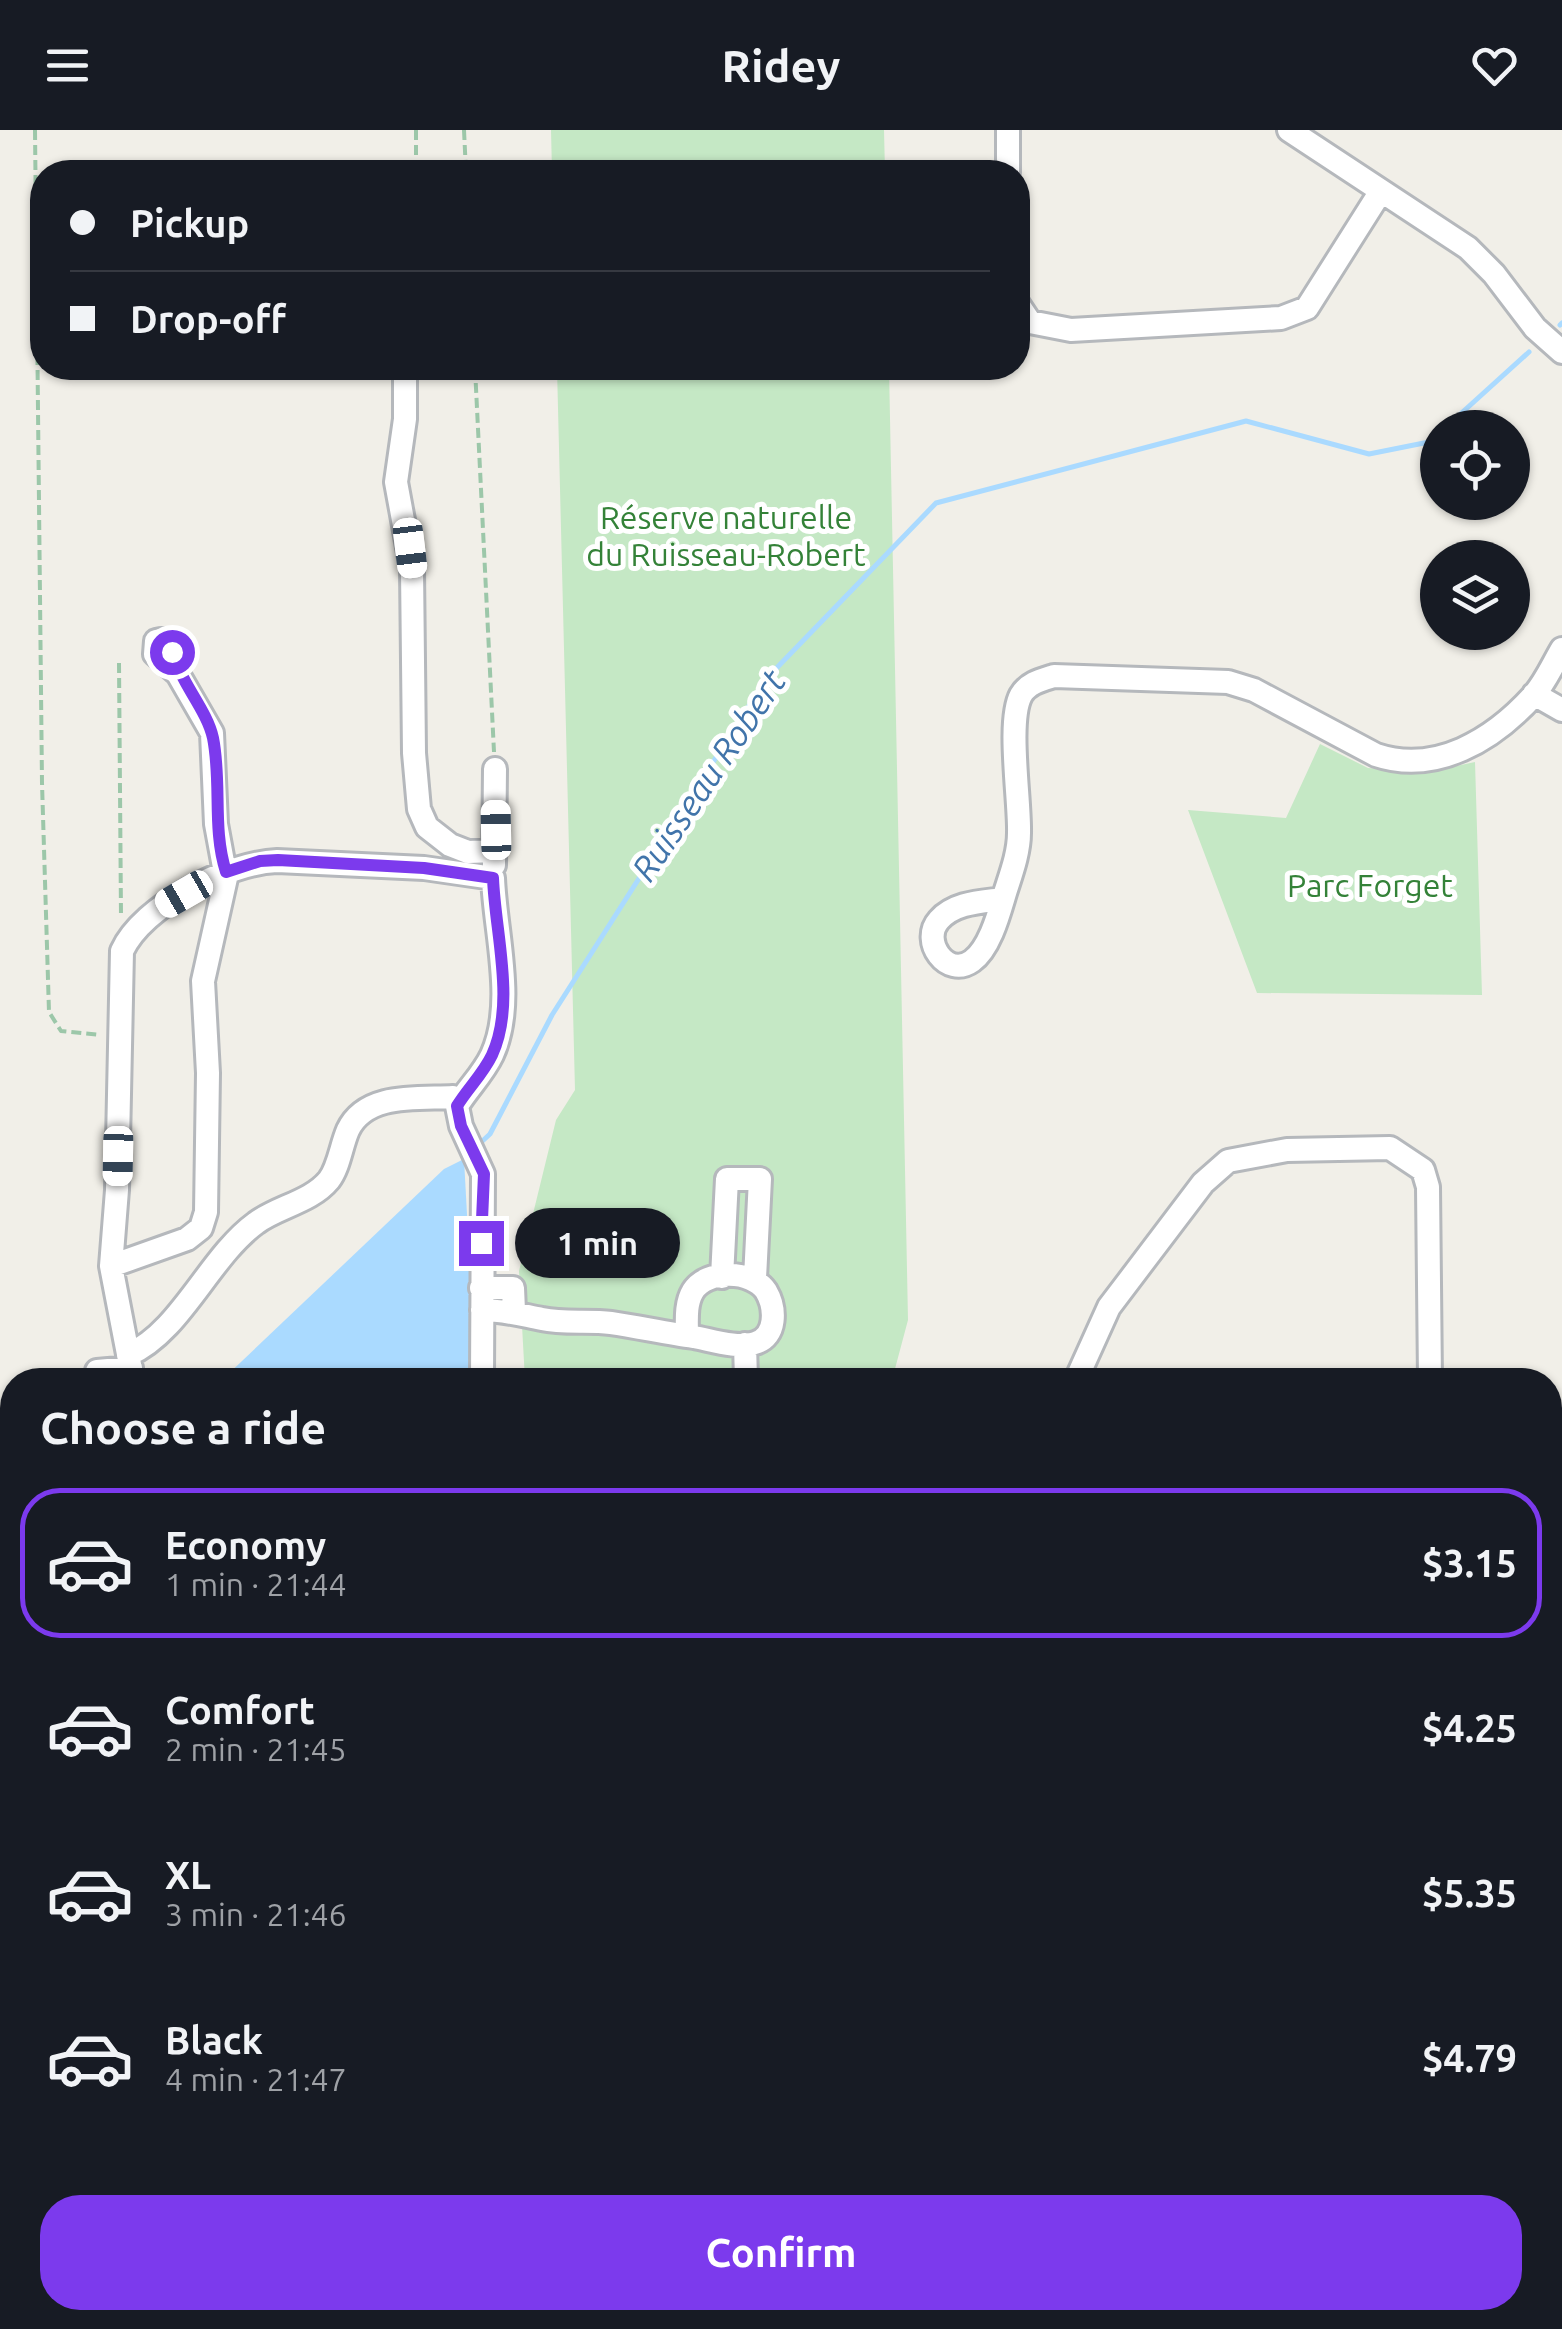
<!DOCTYPE html>
<html lang="en">
<head>
<meta charset="utf-8">
<style>
  :root { --surface:#171b24; --page:#242831; --text:#f1f3f6; --muted:#9ea1a6; --line:#363941; --accent:#7c3aed }
  body { margin:0; font-family:Ubuntu,sans-serif; background:var(--page); color:var(--text); height:100vh; display:flex; flex-direction:column; font-size:38px; white-space:nowrap }
  * { box-sizing:border-box; margin:0 }
  p { font-size:32px; color:var(--muted) }
  .icon { flex:none; width:55px; height:55px; fill:none; stroke:currentColor; stroke-width:2; stroke-linecap:round; stroke-linejoin:round }
  .map { position:relative; flex:1; overflow:hidden }
  .side { position:absolute; left:0px; top:1238px; width:1562px; height:962px; display:flex; flex-direction:column; background:var(--surface); border-radius:40px 40px 0 0; box-shadow:0 2px 8px #0004 }
  .side>* { flex:none }
  .hud { position:absolute; left:30px; top:30px; width:1000px; height:220px; border-radius:40px; box-shadow:0 2px 8px #0004; display:grid; align-content:center; height:220px; padding:0 40px; background:var(--surface) }
  .tools { position:absolute; left:1420px; top:280px; display:grid; gap:20px }
  .tools a { display:grid; place-items:center; width:110px; height:110px; border-radius:50%; background:var(--surface); box-shadow:0 2px 8px #0004; font-size:50px }
  .end { position:absolute; width:45px; height:45px; margin:-22px; border:12px solid #7c3aed; background:#fff; box-shadow:0 0 0 5px #fff }
  .from { border-radius:50% }
  .bubble { position:absolute; height:70px; border-radius:35px; background:var(--surface); box-shadow:0 2px 8px #0004; font-size:32px; font-weight:700; line-height:70px; text-align:center }
  .car { position:absolute; width:30px; height:60px; margin:-30px -15px; border-radius:12px; box-shadow:0 0 8px 2px #0007; background:linear-gradient(#fff 24%,#345 0 40%,#fff 0 76%,#345 0 86%,#fff 0) }
  .hud b { display:flex; align-items:center; gap:35px; height:95px; font-size:38px }
  .hud b+b { border-top:2px solid var(--line) }
  .hud i { width:25px; height:25px; background:var(--text) }
  ul { padding:0; list-style:none }
  li { display:flex; align-items:center; gap:30px; height:150px; margin:0 20px 15px; padding:0 20px; border:5px solid transparent; border-radius:40px }
  li div { flex:1 }
  li b { display:block; font-size:38px }
  li em { font-style:normal; font-weight:700 }
  li.active { border-color:var(--accent) }
  li>.icon { width:90px; height:90px; stroke-width:1.5 }
  h2 { padding:0 40px; font-size:45px; line-height:120px }
  .cta { display:flex; gap:20px; margin-top:auto; padding:20px 40px }
  .cta a { flex:1; height:115px; border-radius:40px; background:var(--accent); color:#fff; font-size:40px; font-weight:700; line-height:115px; text-align:center }
  header { display:flex; justify-content:space-between; align-items:center; height:130px; padding:0 40px; background:var(--surface); font-size:45px; font-weight:700 }
  .map>svg:first-child { display:block }
  .green { fill:#c5e8c5 }
  .water { fill:#aadaff }
  .lines { fill:none; stroke-linecap:round; stroke-linejoin:round }
  .stream { stroke:#aadaff; stroke-width:5 }
  .minor-casing { stroke:#b5b8bc; stroke-width:28 }
  .path { stroke:#9cc7a9; stroke-width:4; stroke-dasharray:10 5; stroke-linecap:butt }
  .minor { stroke:#fff; stroke-width:22 }
  .route { stroke:#7c3aed; stroke-width:12 }
  .labels { text-anchor:middle; dominant-baseline:central; stroke-width:10; stroke-linejoin:round; paint-order:stroke }
  .park-label { font-size:32px; fill:#348238; stroke:#fff }
  .water-label { font-size:35px; font-style:italic; fill:#4174aa; stroke:#fff }
</style>
</head>
<body>
<header><svg class="icon" aria-label="menu" viewBox="0 0 24 24"><path d="M4 6h16M4 12h16M4 18h16"/></svg>Ridey<svg class="icon" aria-label="heart" viewBox="0 0 24 24"><path d="M12 20l-8-8c-3-5 5-10 8-4 3-6 11-1 8 4z"/></svg></header>
<div class="map">
<svg width="1562" height="2199" viewBox="0 0 1562 2199">
  <rect width="100%" height="100%" fill="#f1efe8"/>
  <path class="green" d="M551,0H884L885,42H552Z
    M557,238H889L908,1190L892,1250H525L519,1141L556,990L575,960Z
    M1320,614L1368,638L1428,642L1475,632L1482,865L1257,863L1188,680L1286,688Z
    M3,2022L12,2023V2188H286V2199H4Z"/>
  <path class="water" d="M464,1029L476,1250H222L444,1039Z"/>
  <g class="lines">
    <path class="stream" d="M1560,195L1562,193
      M1445,298L1529,222
      M476,1017L490,1004L552,885L766,549L936,373L1246,291L1369,324L1429,312L1438,304
      M0,1449L12,1437"/>
    <defs>
      <path id="minor" d="M1289,0L1468,118L1494,144L1535,198L1562,222
        M1008,42V0
        M1018,174L1030,192L1071,200L1281,188L1307,178L1381,61
        M405,238V289L396,352L412,439L414,623L419,679L427,697L450,715L468,722L494,721
        M1534,564L1562,580
        M494,735L495,639
        M1003,769C982,772 955,772 939,790C920,811 947,849 972,831C990,818 999,783 1005,763C1011,744 1019,723 1019,703C1020,670 1007,591 1021,565C1028,553 1041,550 1054,546L1228,552L1254,560L1376,625C1436,645 1493,610 1533,566C1545,553 1553,534 1562,519
        M111,1136L187,1109L201,1098L206,1082L208,943L203,851L226,748L216,694L212,603L178,544L172,522L161,510L156,511L155,524L178,544
        M722,1147L727,1049H760L755,1148
        M481,1158H513L514,1181
        M482,1180C504,1180 521,1185 542,1189C564,1194 588,1190 611,1193C638,1197 666,1203 694,1207C711,1210 738,1219 755,1213C777,1207 776,1178 766,1161C752,1140 707,1139 693,1161C685,1174 687,1192 687,1206
        M745,1214L746,1250
        M128,1225C181,1202 209,1127 256,1093C277,1077 311,1072 329,1050C339,1037 341,1016 348,1000C366,962 419,969 453,967L460,970
        M97,1241L131,1238
        M133,1250L111,1136L117,1060L122,821C143,775 228,733 277,731L424,738L493,748C495,803 516,873 492,925C483,944 468,958 457,976L461,996L483,1044L482,1250
        M1076,1250L1109,1177L1203,1053L1228,1031L1287,1020L1390,1018L1423,1040L1428,1057L1430,1250
        M1550,1802L1562,1801
        M0,2007L12,2008
        M1550,2182H1562
        M1406,2188V2199
        M393,2199L395,2188"/>
    </defs>
    <use href="#minor" class="minor-casing"/>
    <path class="path" d="M35,0L42,653L49,882L61,901L100,905
      M416,0V42
      M464,0L466,42
      M475,238L494,622
      M119,533L121,786"/>
    <use href="#minor" class="minor"/>
  </g>
  <g class="lines">
    <path class="route" d="M172,522C181,553 207,580 213,608C222,653 212,698 226,742L260,731L278,730L424,738L493,748C495,803 516,873 492,925C483,944 468,958 457,976L461,996L484,1044L481,1113"/>
  </g>
  <g class="labels">
    <g class="park-label">
      <text x="726" y="387">Réserve naturelle<tspan x="726" dy="37">du Ruisseau-Robert</tspan></text>
      <text x="1370" y="755">Parc Forget</text>
    </g>
    <g class="water-label">
      <text transform="translate(708 645) rotate(-56)">Ruisseau Robert</text>
    </g>
  </g>
</svg>
<div class="tools">
<a><svg class="icon" aria-label="locate" viewBox="0 0 24 24"><circle cx="12" cy="12" r="6"/><path d="M12 2v4M12 18v4M2 12h4M18 12h4"/></svg></a>
<a><svg class="icon" aria-label="layers" viewBox="0 0 24 24"><path d="M12 4l9 5-9 5-9-5zM3 14l9 5 9-5"/></svg></a>
</div>
<i class="end from" style="left:172px;top:522px"></i>
<i class="end" style="left:481px;top:1113px"></i>
<div class="bubble" style="left:515px;top:1078px;width:165px">1 min</div>
<i class="car" style="left:410px;top:418px;rotate:173deg"></i>
<i class="car" style="left:496px;top:700px;rotate:359deg"></i>
<i class="car" style="left:184px;top:764px;rotate:240deg"></i>
<i class="car" style="left:118px;top:1026px;rotate:181deg"></i>
<div class="hud">
<b><i class="from"></i>Pickup</b>
<b><i></i>Drop-off</b>
</div>
<section class="side">
<h2>Choose a ride</h2>
<ul>
<li class="active"><svg class="icon" aria-label="car" viewBox="0 0 24 24"><path d="M5 17H2v-5l4-1 3-4h7l3 4 3 1v5h-3M9 17h6M6 11h13"/><circle cx="7" cy="17" r="2"/><circle cx="17" cy="17" r="2"/></svg><div><b>Economy</b><p>1 min · 21:44</p></div><em>$3.15</em></li>
<li><svg class="icon" aria-label="car" viewBox="0 0 24 24"><path d="M5 17H2v-5l4-1 3-4h7l3 4 3 1v5h-3M9 17h6M6 11h13"/><circle cx="7" cy="17" r="2"/><circle cx="17" cy="17" r="2"/></svg><div><b>Comfort</b><p>2 min · 21:45</p></div><em>$4.25</em></li>
<li><svg class="icon" aria-label="car" viewBox="0 0 24 24"><path d="M5 17H2v-5l4-1 3-4h7l3 4 3 1v5h-3M9 17h6M6 11h13"/><circle cx="7" cy="17" r="2"/><circle cx="17" cy="17" r="2"/></svg><div><b>XL</b><p>3 min · 21:46</p></div><em>$5.35</em></li>
<li><svg class="icon" aria-label="car" viewBox="0 0 24 24"><path d="M5 17H2v-5l4-1 3-4h7l3 4 3 1v5h-3M9 17h6M6 11h13"/><circle cx="7" cy="17" r="2"/><circle cx="17" cy="17" r="2"/></svg><div><b>Black</b><p>4 min · 21:47</p></div><em>$4.79</em></li>
</ul>
<div class="cta"><a>Confirm</a></div>
</section>
</div>
</body>
</html>
